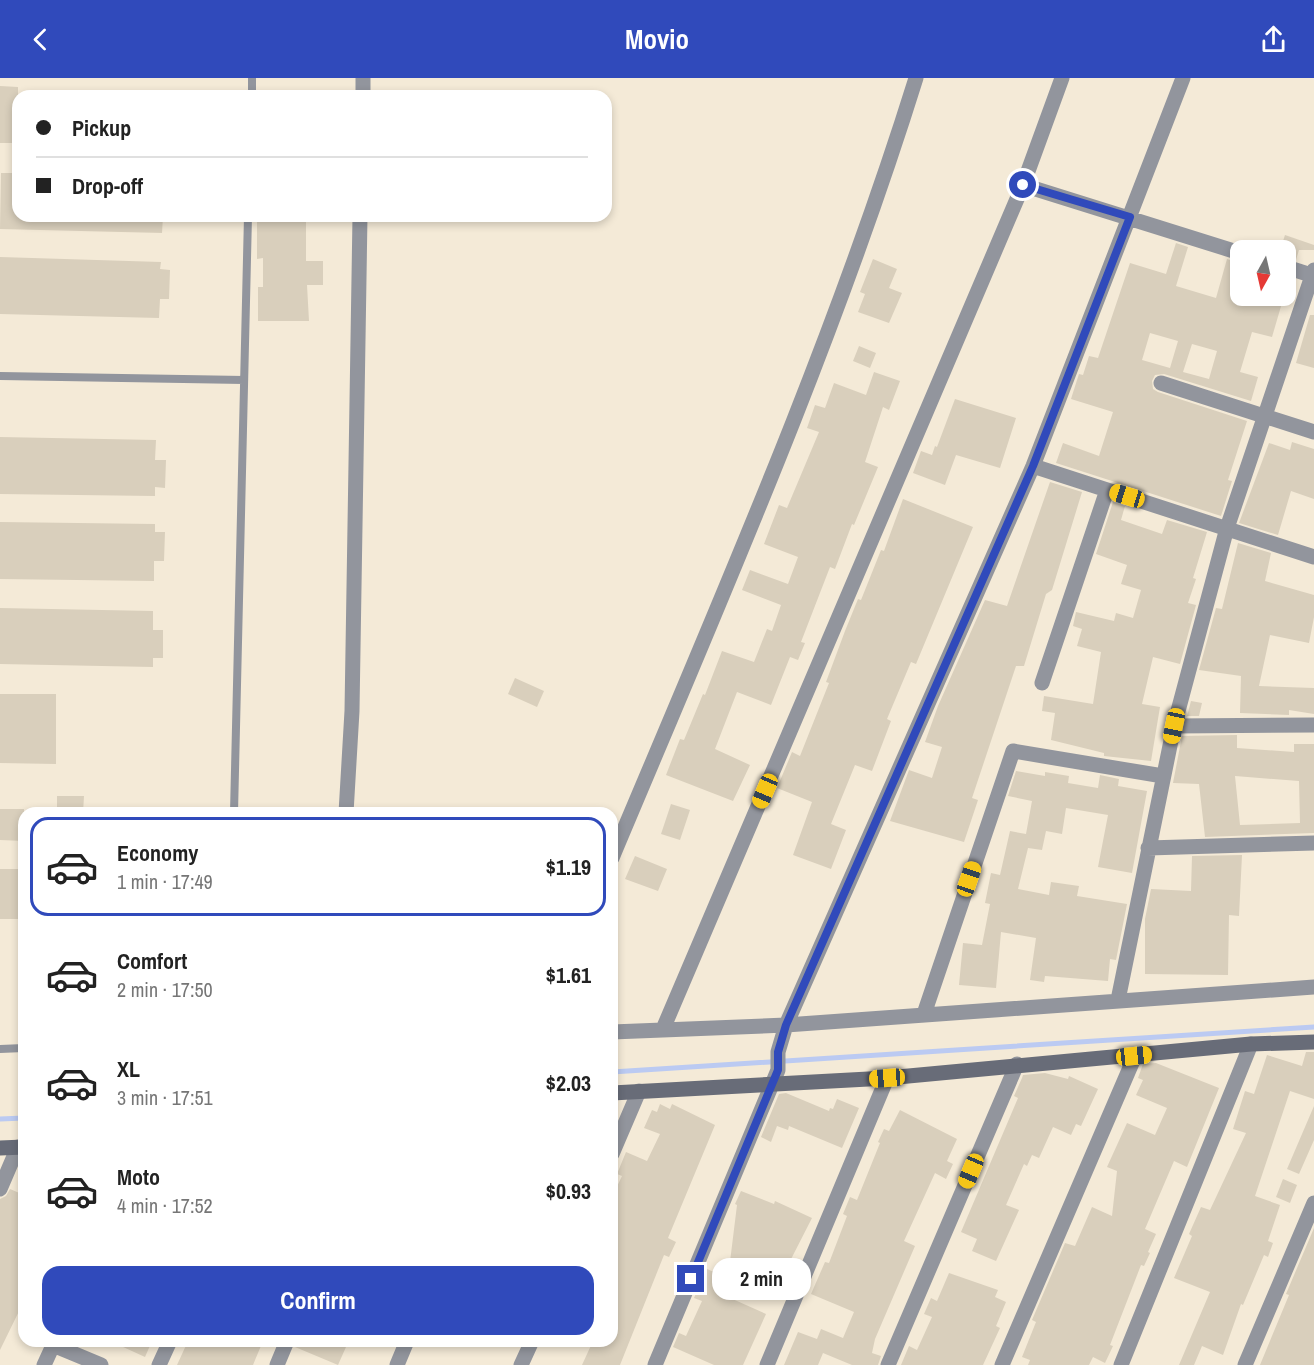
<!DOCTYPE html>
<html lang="en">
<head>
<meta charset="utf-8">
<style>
  :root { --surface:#fff; --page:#f2f2f2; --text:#222; --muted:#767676; --line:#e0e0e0; --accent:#304abb }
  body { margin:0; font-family:"Archivo Narrow",sans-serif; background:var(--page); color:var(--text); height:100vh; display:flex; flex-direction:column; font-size:22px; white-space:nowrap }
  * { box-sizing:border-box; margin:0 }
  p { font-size:20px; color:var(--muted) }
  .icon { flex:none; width:33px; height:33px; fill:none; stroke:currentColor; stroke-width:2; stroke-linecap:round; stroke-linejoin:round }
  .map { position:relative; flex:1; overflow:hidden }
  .side { position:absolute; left:18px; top:729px; width:600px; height:540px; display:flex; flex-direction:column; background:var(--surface); border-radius:18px; box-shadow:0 3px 9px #0003 }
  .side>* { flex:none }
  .guide { position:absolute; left:12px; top:12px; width:600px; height:132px; border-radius:18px; box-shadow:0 3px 9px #0003; display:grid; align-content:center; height:132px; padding:0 24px; background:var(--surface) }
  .needle { width:39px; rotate:188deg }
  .fabs { position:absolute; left:1230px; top:162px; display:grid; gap:12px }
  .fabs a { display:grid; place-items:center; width:66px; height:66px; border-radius:12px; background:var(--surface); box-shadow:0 3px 9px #0003; font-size:30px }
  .end { position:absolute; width:27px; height:27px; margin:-14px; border:8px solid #304abb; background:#fff; box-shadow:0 0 0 3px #fff }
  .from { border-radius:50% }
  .bubble { position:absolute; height:42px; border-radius:18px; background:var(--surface); box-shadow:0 3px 9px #0003; font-size:20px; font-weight:800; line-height:42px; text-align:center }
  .car { position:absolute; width:18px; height:36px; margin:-18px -9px; border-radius:8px; box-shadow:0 0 4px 2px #0007; background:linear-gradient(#f5c518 24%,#345 0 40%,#f5c518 0 76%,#345 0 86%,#f5c518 0) }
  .guide b { display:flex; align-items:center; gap:21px; height:57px; font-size:22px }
  .guide b+b { border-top:2px solid var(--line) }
  .guide i { width:15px; height:15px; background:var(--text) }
  ul { padding:10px 0 0; list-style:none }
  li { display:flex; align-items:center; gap:18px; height:99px; margin:0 12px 9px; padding:0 12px; border:3px solid transparent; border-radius:18px }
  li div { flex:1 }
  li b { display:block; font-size:22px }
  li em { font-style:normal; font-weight:800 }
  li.on { border-color:var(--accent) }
  li>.icon { width:54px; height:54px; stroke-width:1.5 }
  .button { display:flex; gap:12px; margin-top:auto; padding:12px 24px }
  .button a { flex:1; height:69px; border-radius:18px; background:var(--accent); color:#fff; font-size:24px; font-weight:800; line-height:69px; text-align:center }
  header { display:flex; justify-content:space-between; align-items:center; height:78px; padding:0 24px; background:var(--accent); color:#fff; font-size:27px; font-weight:800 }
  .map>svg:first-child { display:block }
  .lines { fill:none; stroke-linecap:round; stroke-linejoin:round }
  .stream { stroke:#bbcaf2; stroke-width:5 }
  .building { fill:#d9cfbc; fill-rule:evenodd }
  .lane { stroke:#92959d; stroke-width:8 }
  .street { stroke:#92959d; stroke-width:15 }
  .secondary { stroke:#686c78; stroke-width:15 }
  .route { stroke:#304abb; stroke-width:8 }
</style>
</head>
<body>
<header><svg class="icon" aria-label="back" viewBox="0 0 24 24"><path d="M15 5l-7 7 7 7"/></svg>Movio<svg class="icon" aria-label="share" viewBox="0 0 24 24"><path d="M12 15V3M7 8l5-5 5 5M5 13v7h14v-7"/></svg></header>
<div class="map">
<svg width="1314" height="1287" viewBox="0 0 1314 1287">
  <rect width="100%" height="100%" fill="#f4ead7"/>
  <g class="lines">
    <path class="stream" d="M612,994L1314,949
      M0,1041L24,1040"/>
  </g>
  <path class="building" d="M0,8L18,9V65H0Z
    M1,95H18V138H163L162,155L0,151Z
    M257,138H306V183H323V207H307L309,243H258V209H263V180L257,181Z
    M1285,157L1314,167V172H1299L1296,182L1286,179V172H1280Z
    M1176,165L1188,169L1176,208L1216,220L1227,181L1240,185V218H1284L1272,259L1252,254L1240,294L1258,299L1251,323L1164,296L1155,297L1152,303L1153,311L1158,314L1247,343L1228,402L1232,403L1221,438L1056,385L1063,365L1099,378L1113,334L1071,321L1077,302L1079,296L1083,297L1089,278L1098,280L1130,185L1166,196ZM1150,255L1178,263L1170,290L1142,282ZM1192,266L1217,273L1209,301L1183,294Z
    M0,179L161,184L160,191L170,192L169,221H160L159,240L0,236Z
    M873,181L897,191L889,210L902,215L889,245L858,234L865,216L860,214Z
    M1310,237H1314V290L1296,285Z
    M859,268L876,275L870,290L853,283Z
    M874,294L900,303L889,332L883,329L865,384L878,389L854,447L852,446L835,491L830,489L801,564L805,565L798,582L790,579L771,627L737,614L715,671L750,687L733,723L666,697L680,661L684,662L703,616L705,617L722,573L754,584L767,551L772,553L781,527L742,512L750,492L788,506L798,479L764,466L779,427L787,430L819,354L807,350L815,327L825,330L834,305L866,317Z
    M955,321L1016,340L1000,390L956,377L945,407L913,395L921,373L932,377L935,368L937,369Z
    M0,359L156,362L155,382H166L165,410L155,409V418L0,416Z
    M1292,364L1314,371V421L1291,413L1278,457L1239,445L1269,365L1290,372Z
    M1050,404L1082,414L1052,512L1046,516L1024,588H1016L972,720L978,722L964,764L890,743L909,692L932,700L942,669L925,664L938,628L985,522L1007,528Z
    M903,421L973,449L916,586L911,584L887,641L891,643L872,693L855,687L831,746L846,752L831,791L793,777L812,724L777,710L792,674L800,678L829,605L826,604L845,553L858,521L861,522L881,472L884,473Z
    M1113,424L1125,428L1121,442L1162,456L1167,442L1207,454L1193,500L1196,501L1188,525L1196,527L1180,586L1153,579L1142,626L1160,629L1151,683L1104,678V675L1051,662L1055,635L1042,633L1044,618L1093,626L1101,574L1077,568L1082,551L1073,548L1076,534L1114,543L1116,535L1133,540L1141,512L1121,506L1127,487L1096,476Z
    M0,444L155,446V454H165L164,483H154V503L0,501Z
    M1238,465L1271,475L1265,503L1314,517V539L1309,565L1270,557L1259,608L1314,610V636L1289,632V637L1240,635L1241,598L1199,592L1216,530L1222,531Z
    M0,530L153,533V552H163V580H153V589L0,586Z
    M515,600L544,613L537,629L508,616Z
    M0,616H56V686L0,685Z
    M1191,623L1202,625L1199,638H1187Z
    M1237,657V670L1294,674V666H1314V755L1205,759L1199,706L1173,705L1182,658ZM1235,698L1299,703L1300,745L1240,747Z
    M1016,693L1045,698V694L1069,698L1068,705L1098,710L1100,697L1119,701L1118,708L1147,713L1132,795L1098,789L1108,737L1066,730L1062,756L1046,753L1042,772L1028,770L1018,811L1049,817L1051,804L1079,808L1077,818L1127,826L1116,882L1110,881L1108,903L1045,898L1044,904L1030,902L1036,860L1001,854L996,910L959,907L963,865L982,867L990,826L985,825L991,795L1000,797L1010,753L1026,756L1032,723L1008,718Z
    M57,718H84L83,735H57Z
    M671,726L690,732L680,762L661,756Z
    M0,731H24V763L0,762Z
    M1242,777L1239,838L1229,837L1228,897L1145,896V841L1151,811L1191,813L1192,778Z
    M635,778L667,791L658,813L625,801Z
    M0,791H24V841H0Z
    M1306,974H1314V1021L1290,1013L1255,1118L1280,1127L1268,1163L1273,1165L1268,1179L1264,1177L1243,1227L1241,1226L1223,1277L1202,1268L1194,1287H1179L1210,1214L1174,1200L1192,1158L1189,1156L1201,1129L1210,1132L1246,1055L1233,1051L1245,1013L1254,1016L1267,977L1302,988Z
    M1156,985L1219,1010L1187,1089L1174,1083L1145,1151L1156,1156L1148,1174L1150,1175L1144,1188L1141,1187L1110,1267L1113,1268L1105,1285L1093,1279L1089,1287H1028L1030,1282L1022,1279L1036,1244L1032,1242L1065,1165L1075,1168L1092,1129L1112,1138L1117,1093L1107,1089L1127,1045L1155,1057L1167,1030L1136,1017L1143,1002L1138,1000L1143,986Z
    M1045,995L1068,1001L1069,998L1098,1011L1081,1048L1076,1046L1071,1057L1053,1049L1039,1080L1032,1077L1027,1088L1024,1086L1006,1127L1019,1132L996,1183L972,1173L977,1161L961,1154L1018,1020L1014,1018L1022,1000L1023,997Z
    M786,1015L829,1033L830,1030L833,1031L837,1021L859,1030L842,1070L789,1048L788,1052L777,1048L771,1064L761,1059L779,1016Z
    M660,1026L670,1031L672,1026L715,1047L668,1160L676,1164L669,1179L664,1177L620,1287H582L593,1263H612V1119L622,1098L617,1096L626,1074L647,1083L660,1056L644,1050L652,1032L657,1034Z
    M1314,1028V1062L1299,1096L1287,1091Z
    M900,1032L957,1061L947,1083L953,1086L946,1101L935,1095L904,1163L915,1168L875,1261L872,1275L881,1278L878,1287H852L823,1275L818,1287H784L798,1254L817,1261L821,1251L843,1260L854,1234L811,1216L825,1184L829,1185L847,1138L843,1136L850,1119L857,1122L880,1065L878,1064L884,1051L889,1053Z
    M1283,1101L1297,1107L1290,1125L1276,1119Z
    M10,1111L24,1117V1223L0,1272V1121L6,1118Z
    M741,1113L774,1126L775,1123L812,1140L787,1189L790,1191L784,1205L743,1186L728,1219L766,1236L743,1287H714L673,1269L679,1255L686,1258L702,1223L694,1220L707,1191L728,1200L737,1127L735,1126Z
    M1314,1150V1287H1260L1289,1217L1286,1216Z
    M949,1195L998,1212L995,1219L1006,1224L996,1248L1000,1250L983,1287H901L909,1268L917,1272L932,1239L924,1236L931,1220L937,1223Z
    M110,1263H152L145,1279Z
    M188,1263H263L253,1287H177Z
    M297,1263H333L346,1269L338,1287L295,1269Z"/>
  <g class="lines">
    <path class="lane" d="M252,18V0
      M0,298L244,302
      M234,735L248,138
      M0,971L24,970"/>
    <path class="street" d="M363,18V0
      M1023,107L1240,175
      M1286,189L1314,198
      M1161,305L1314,354
      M1033,388L1314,479
      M1042,605L1107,412
      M1174,648L1314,647
      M346,735L352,633L360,138
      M1148,770L1314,765
      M612,780C720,523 833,266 916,0
      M1118,922L1174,648L1227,450L1314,192
      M924,936L1013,673L1163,698
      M663,951L1023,107L1062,0
      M612,954L786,947L1314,909
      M612,1076L639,1013
      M0,1111L18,1069
      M53,1267L101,1287
      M44,1287L55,1263
      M159,1287L170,1263
      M277,1287L287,1263
      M397,1287L407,1263
      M521,1287L532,1263
      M655,1287L778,992V974L786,947L1033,388L1183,0
      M767,1287L887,1000
      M888,1287L1017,986
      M1002,1287L1135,978
      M1121,1287L1251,966
      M1245,1287L1314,1125"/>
    <path class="secondary" d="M612,1015L887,1000L1251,966L1314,964
      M0,1070L24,1069"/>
  </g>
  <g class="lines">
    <path class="route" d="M691,1201L778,992V974L786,947L1033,388L1130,139L1023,107"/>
  </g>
</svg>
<div class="fabs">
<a><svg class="needle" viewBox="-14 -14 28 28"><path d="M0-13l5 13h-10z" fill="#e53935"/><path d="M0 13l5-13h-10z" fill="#767676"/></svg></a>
</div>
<i class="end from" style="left:1023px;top:107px"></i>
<i class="end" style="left:691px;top:1201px"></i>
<div class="bubble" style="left:712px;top:1180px;width:99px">2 min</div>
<i class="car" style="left:1127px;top:418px;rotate:287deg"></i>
<i class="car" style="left:1174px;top:648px;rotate:192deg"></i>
<i class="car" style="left:765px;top:713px;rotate:203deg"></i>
<i class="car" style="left:969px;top:801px;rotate:19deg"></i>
<i class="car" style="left:1134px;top:978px;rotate:84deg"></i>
<i class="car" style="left:887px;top:1000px;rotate:266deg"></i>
<i class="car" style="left:971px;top:1093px;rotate:203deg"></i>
<div class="guide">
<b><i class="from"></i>Pickup</b>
<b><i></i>Drop-off</b>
</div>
<section class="side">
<ul>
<li class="on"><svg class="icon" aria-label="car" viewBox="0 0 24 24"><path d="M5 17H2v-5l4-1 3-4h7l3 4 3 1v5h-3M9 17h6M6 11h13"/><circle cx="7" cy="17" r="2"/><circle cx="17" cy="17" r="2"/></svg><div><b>Economy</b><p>1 min · 17:49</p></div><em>$1.19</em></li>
<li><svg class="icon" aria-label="car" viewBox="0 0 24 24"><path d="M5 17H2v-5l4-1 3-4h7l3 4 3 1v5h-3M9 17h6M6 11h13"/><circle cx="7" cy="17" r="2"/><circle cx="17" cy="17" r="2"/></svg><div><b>Comfort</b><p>2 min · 17:50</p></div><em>$1.61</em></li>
<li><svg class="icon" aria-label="car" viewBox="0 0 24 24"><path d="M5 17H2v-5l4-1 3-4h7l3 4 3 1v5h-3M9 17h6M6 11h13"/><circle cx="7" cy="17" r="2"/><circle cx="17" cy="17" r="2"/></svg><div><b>XL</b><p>3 min · 17:51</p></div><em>$2.03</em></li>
<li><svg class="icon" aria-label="car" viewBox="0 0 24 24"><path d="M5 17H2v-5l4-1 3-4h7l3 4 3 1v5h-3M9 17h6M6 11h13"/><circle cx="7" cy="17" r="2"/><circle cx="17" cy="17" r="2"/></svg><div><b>Moto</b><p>4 min · 17:52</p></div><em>$0.93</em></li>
</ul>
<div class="button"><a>Confirm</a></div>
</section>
</div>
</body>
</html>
